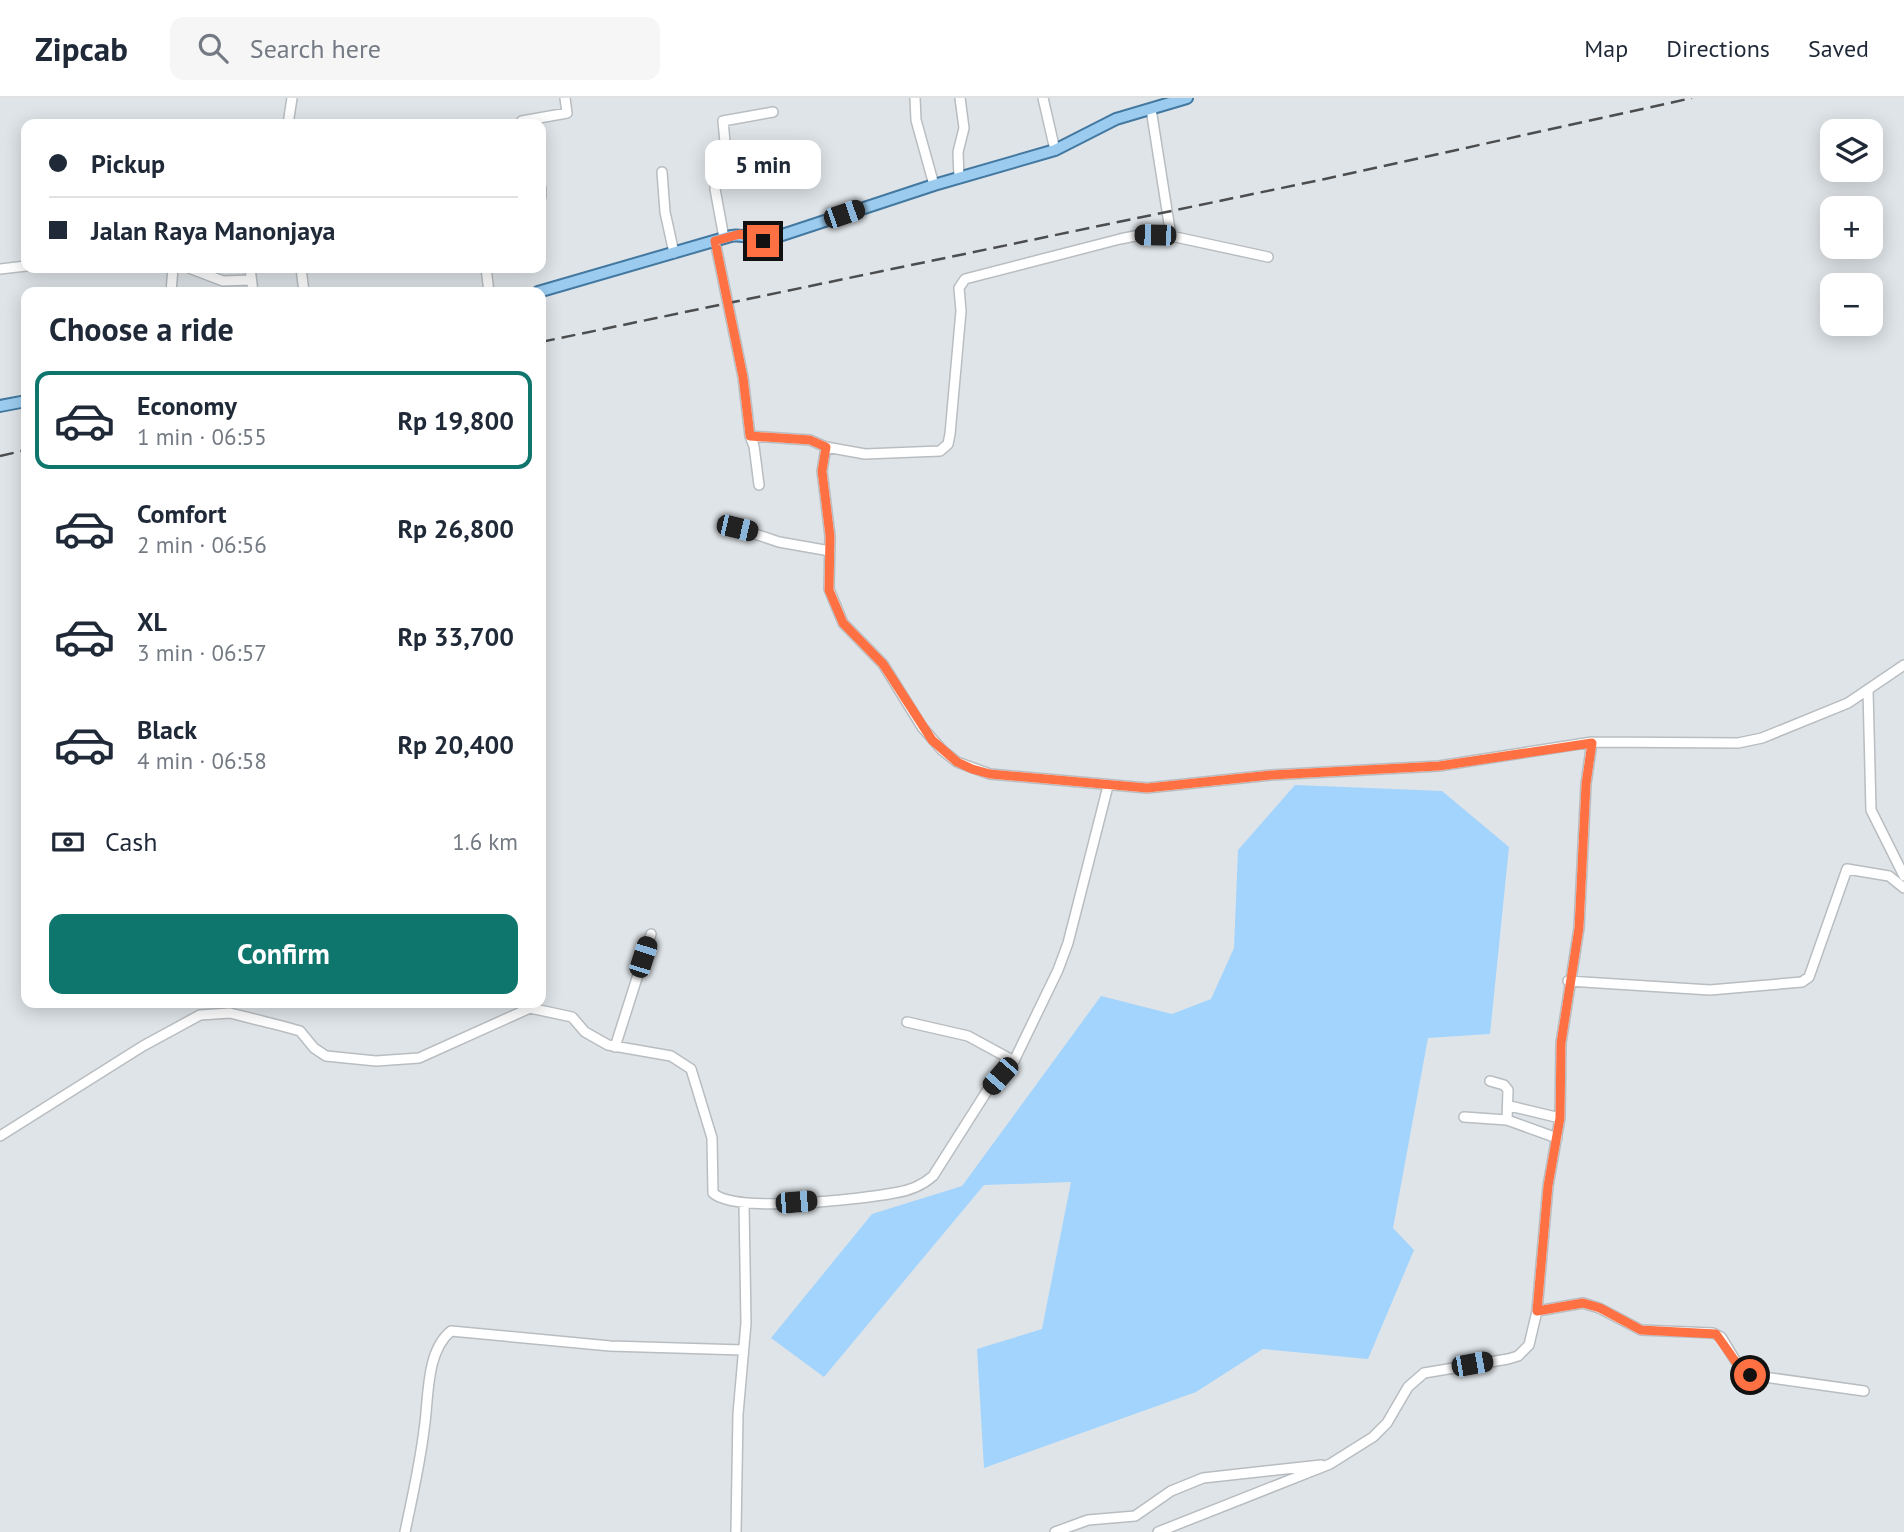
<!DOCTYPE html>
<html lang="en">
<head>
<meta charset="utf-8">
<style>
  :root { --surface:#fff; --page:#f6f6f7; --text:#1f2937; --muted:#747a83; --line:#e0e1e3; --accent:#0f766e }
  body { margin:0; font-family:"PT Sans",sans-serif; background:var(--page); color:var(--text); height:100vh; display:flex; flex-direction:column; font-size:26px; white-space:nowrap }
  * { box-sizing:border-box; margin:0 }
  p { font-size:23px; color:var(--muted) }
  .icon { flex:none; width:38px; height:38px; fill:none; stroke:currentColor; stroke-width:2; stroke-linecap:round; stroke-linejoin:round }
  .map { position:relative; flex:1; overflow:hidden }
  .panel { position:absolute; left:21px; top:189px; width:525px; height:721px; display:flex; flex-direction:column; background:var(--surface); border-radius:14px; box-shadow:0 4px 18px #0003 }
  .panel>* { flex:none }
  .guide { position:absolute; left:21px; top:21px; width:525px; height:154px; border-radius:14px; box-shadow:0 4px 18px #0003; display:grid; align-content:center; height:154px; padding:0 28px; background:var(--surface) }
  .tools { position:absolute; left:1820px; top:21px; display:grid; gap:14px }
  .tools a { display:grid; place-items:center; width:63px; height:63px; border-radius:14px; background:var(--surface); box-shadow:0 4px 18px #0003; font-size:35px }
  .end { position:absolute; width:32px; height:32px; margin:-16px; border:9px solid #ff7043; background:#111; box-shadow:0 0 0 4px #111 }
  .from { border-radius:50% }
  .bubble { position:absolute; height:49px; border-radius:14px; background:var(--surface); box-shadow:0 4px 18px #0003; font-size:23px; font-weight:700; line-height:49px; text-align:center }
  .car { position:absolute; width:21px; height:42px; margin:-21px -10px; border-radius:9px; box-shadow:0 0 5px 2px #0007; background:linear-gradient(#222 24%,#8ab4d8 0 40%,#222 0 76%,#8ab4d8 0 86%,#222 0) }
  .guide b { display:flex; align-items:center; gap:24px; height:66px; font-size:26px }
  .guide b+b { border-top:2px solid var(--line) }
  .guide i { width:18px; height:18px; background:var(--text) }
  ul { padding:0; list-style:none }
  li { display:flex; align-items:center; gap:21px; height:98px; margin:0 14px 10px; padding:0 14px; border:4px solid transparent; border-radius:14px }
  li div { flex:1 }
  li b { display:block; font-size:26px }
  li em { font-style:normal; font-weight:700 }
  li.on { border-color:var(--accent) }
  li>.icon { width:63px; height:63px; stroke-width:1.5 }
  h2 { padding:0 28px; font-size:32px; line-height:84px }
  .pay { display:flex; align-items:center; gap:18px; height:77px; padding:0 28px; font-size:26px }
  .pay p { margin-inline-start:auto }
  .button { display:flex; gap:14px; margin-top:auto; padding:14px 28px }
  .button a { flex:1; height:80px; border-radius:14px; background:var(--accent); color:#fff; font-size:28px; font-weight:700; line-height:80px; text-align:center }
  header { display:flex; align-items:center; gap:42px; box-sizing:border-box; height:98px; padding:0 35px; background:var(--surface); border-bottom:2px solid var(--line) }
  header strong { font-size:33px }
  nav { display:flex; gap:38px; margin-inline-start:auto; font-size:24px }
  .search { width:490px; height:63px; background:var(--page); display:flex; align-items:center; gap:18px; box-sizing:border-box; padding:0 24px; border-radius:14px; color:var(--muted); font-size:26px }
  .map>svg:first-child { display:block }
  .green { fill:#a2d4fd }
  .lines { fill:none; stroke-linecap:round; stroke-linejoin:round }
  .minor-casing { stroke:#b8bdc1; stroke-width:12 }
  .major-casing { stroke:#4378a0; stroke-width:14 }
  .minor { stroke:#fff; stroke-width:9 }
  .major { stroke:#9bccf0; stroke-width:10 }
  .rail { stroke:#4b4d4f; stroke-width:2.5; stroke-dasharray:14 7; stroke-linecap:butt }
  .route { stroke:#ff7043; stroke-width:9 }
</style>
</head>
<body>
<header>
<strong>Zipcab</strong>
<div class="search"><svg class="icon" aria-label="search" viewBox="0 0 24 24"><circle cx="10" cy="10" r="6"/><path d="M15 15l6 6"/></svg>Search here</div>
<nav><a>Map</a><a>Directions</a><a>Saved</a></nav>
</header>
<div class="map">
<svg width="1904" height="1434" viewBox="0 0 1904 1434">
  <rect width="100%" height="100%" fill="#dfe4e8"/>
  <path class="green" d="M1295,687L1442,693L1509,749L1490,936L1428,940L1393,1130L1414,1152L1368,1261L1263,1251L1196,1294L984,1370L977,1251L1042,1231L1071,1084L984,1087L824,1279L771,1240L872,1116L962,1088L1101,898L1172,916L1211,901L1234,850L1238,752Z"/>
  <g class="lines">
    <defs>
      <path id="minor" d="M915,0L916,22L934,87
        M1043,0L1055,52
        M288,26L292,0
        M522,26V23L567,15L565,0
        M662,74L665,114L674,155
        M959,80L958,54L964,30L960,0
        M541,90V99
        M1171,138L1268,159
        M724,140L715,91L719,54L725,44L723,23L773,14
        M715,143L743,279L750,338L810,342L826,349L865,356L940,353L948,346L950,336L961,213L959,190L965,181L1120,141L1140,137L1171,138L1151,11
        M189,170L223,183L251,182
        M250,170L253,194
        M301,170L304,194
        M486,170L489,194
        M0,171L26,168
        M171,194L173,170
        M750,338L754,348L759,387
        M826,349L822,373L830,438L829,491L843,525L883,566L922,629L942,652L957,664L990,676L1147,690L1271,677L1439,668L1592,644L1738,645L1762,640L1848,605L1904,567
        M737,430L779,444L830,453
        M1868,592L1871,712L1904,778
        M1568,883L1710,892L1802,884L1809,879L1847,771L1889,778L1904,790
        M907,924L968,938L1014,963
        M615,949L651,836
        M1490,983L1504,987L1508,992L1507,1022
        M1510,1008L1560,1020
        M1464,1019L1507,1022L1557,1040
        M0,1038L143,948L200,917L230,915L282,928L300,933L314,950L326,958L376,963L419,960L530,910L572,919L585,934L608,947L671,958L691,971L712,1040L713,1095C736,1116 861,1101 894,1095C908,1093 923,1087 933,1078L987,993L1014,963L1058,872L1068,845L1108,688
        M1537,1213L1583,1205L1599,1210L1641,1232L1713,1235L1721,1239L1740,1270L1750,1277L1864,1293
        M405,1434C412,1400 420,1366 424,1332C429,1302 425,1254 451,1233L610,1248L743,1252
        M736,1434L738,1316L746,1225L744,1106
        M1055,1434L1088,1422L1135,1418L1171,1393L1203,1380L1321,1367
        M1158,1434L1330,1366L1373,1339L1387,1325L1408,1289L1424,1275L1508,1261L1518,1258L1529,1247L1537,1213L1548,1088L1560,1020L1561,945L1579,830L1586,686L1592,644"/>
      <path id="major" d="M538,194L731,138C746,135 757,145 770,141L934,87L1055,52L1116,21L1187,0
        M0,308L26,303"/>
    </defs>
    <use href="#minor" class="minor-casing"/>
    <use href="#major" class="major-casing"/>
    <use href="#minor" class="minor"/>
    <use href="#major" class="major"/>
    <path class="rail" d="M541,244L1325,81L1692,0
      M0,358L26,352"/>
  </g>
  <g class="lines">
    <path class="route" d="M763,143L740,136L715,143L743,279L750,338L810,342L826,349L822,373L830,438L829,492L843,525L883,566L932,642L957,664L972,671L990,676L1147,690L1271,677L1439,668L1592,645L1586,686L1579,830L1561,945L1560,1020L1548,1088L1537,1213L1583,1205L1600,1210L1641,1232L1716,1236L1740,1270L1750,1277"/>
  </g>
</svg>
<div class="tools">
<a><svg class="icon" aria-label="layers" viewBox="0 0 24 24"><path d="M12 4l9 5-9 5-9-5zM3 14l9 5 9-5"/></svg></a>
<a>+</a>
<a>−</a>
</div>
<i class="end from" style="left:1750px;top:1277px"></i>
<i class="end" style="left:763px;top:143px"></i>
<div class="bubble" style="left:705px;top:42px;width:116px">5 min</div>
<i class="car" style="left:844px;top:116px;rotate:71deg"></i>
<i class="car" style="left:1155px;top:137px;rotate:271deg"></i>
<i class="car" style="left:737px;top:430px;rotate:103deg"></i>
<i class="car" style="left:643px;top:859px;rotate:18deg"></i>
<i class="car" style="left:1000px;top:978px;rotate:221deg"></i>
<i class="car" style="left:796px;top:1104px;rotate:85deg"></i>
<i class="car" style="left:1472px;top:1266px;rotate:80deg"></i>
<div class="guide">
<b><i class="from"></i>Pickup</b>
<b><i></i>Jalan Raya Manonjaya</b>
</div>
<section class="panel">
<h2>Choose a ride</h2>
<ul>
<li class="on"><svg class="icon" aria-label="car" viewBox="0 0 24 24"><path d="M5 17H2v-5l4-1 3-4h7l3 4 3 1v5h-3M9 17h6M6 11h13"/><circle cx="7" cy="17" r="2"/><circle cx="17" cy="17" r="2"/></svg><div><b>Economy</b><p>1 min · 06:55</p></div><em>Rp 19,800</em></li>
<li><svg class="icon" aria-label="car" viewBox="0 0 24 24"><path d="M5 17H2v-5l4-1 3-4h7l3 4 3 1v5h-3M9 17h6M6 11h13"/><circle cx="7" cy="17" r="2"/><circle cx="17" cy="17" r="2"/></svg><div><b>Comfort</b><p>2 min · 06:56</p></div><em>Rp 26,800</em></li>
<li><svg class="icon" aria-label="car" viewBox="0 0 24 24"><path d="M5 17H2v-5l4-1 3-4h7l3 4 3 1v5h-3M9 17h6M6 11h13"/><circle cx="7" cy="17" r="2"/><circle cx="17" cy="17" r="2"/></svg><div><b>XL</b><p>3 min · 06:57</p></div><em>Rp 33,700</em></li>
<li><svg class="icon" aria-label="car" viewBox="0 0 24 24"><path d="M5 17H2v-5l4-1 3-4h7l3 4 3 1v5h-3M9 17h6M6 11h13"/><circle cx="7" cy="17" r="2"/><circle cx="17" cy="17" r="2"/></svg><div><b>Black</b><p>4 min · 06:58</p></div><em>Rp 20,400</em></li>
</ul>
<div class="pay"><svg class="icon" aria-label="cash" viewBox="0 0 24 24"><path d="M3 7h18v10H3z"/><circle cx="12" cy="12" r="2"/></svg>Cash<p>1.6 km</p></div>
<div class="button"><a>Confirm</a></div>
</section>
</div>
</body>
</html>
